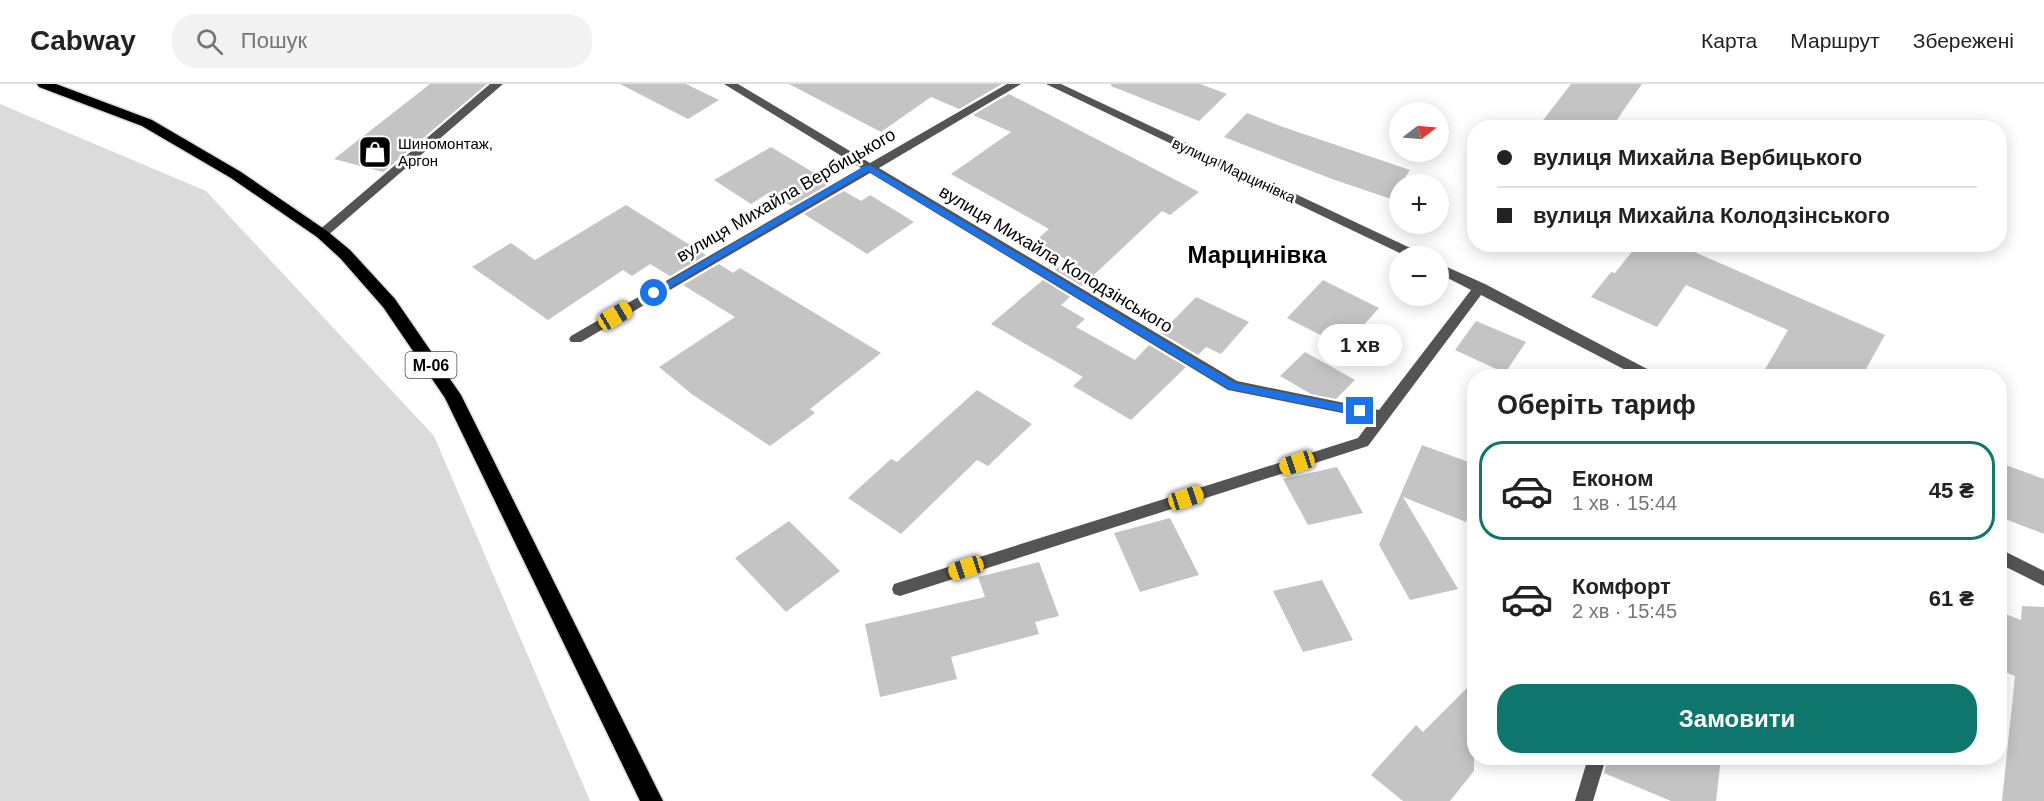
<!DOCTYPE html>
<html lang="uk">
<head>
<meta charset="utf-8">
<style>
  :root { --surface:#fff; --page:#f2f2f2; --text:#222; --muted:#767676; --line:#e0e0e0; --accent:#0f766e }
  body { margin:0; font-family:Helvetica,sans-serif; background:var(--page); color:var(--text); height:100vh; display:flex; flex-direction:column; font-size:22px; white-space:nowrap }
  * { box-sizing:border-box; margin:0 }
  p { font-size:20px; color:var(--muted) }
  .icon { flex:none; width:33px; height:33px; fill:none; stroke:currentColor; stroke-width:2; stroke-linecap:round; stroke-linejoin:round }
  .map { position:relative; flex:1; overflow:hidden }
  .drawer { position:absolute; left:1467px; top:285px; width:540px; height:396px; display:flex; flex-direction:column; background:var(--surface); border-radius:24px; box-shadow:0 3px 15px #0003 }
  .drawer>* { flex:none }
  .banner { position:absolute; left:1467px; top:36px; width:540px; height:132px; border-radius:24px; box-shadow:0 3px 15px #0003; display:grid; align-content:center; height:132px; padding:0 30px; background:var(--surface) }
  .needle { width:39px; rotate:74deg }
  .controls { position:absolute; left:1389px; top:18px; display:grid; gap:12px }
  .controls a { display:grid; place-items:center; width:60px; height:60px; border-radius:50%; background:var(--surface); box-shadow:0 3px 15px #0003; font-size:30px }
  .end { position:absolute; width:27px; height:27px; margin:-14px; border:8px solid #1a73e8; background:#fff; box-shadow:0 0 0 3px #fff }
  .from { border-radius:50% }
  .bubble { position:absolute; height:42px; border-radius:21px; background:var(--surface); box-shadow:0 3px 15px #0003; font-size:20px; font-weight:700; line-height:42px; text-align:center }
  .car { position:absolute; width:18px; height:36px; margin:-18px -9px; border-radius:8px; box-shadow:0 0 4px 2px #0007; background:linear-gradient(#f5c518 24%,#345 0 40%,#f5c518 0 76%,#345 0 86%,#f5c518 0) }
  .banner b { display:flex; align-items:center; gap:21px; height:57px; font-size:22px }
  .banner b+b { border-top:2px solid var(--line) }
  .banner i { width:15px; height:15px; background:var(--text) }
  ul { padding:0; list-style:none }
  li { display:flex; align-items:center; gap:18px; height:99px; margin:0 12px 9px; padding:0 18px; border:3px solid transparent; border-radius:24px }
  li div { flex:1 }
  li b { display:block; font-size:22px }
  li em { font-style:normal; font-weight:700 }
  li.selected { border-color:var(--accent) }
  li>.icon { width:54px; height:54px; stroke-width:1.5 }
  h2 { padding:0 30px; font-size:27px; line-height:72px }
  .button { display:flex; gap:12px; margin-top:auto; padding:12px 30px }
  .button a { flex:1; height:69px; border-radius:24px; background:var(--accent); color:#fff; font-size:24px; font-weight:700; line-height:69px; text-align:center }
  header { display:flex; align-items:center; gap:36px; box-sizing:border-box; height:84px; padding:0 30px; background:var(--surface); border-bottom:2px solid var(--line) }
  header strong { font-size:28px }
  nav { display:flex; gap:33px; margin-inline-start:auto; font-size:21px }
  .search { width:420px; height:54px; background:var(--page); display:flex; align-items:center; gap:15px; box-sizing:border-box; padding:0 21px; border-radius:24px; color:var(--muted); font-size:22px }
  .map>svg:first-child { display:block }
  .green { fill:#dbdbdb }
  .building { fill:#c4c4c4 }
  .lines { fill:none; stroke-linecap:round; stroke-linejoin:round }
  .highway-casing { stroke:#dbdbdb; stroke-width:3 }
  .minor { fill:#545454; fill-rule:evenodd }
  .highway { fill:#000; fill-rule:evenodd }
  .route { fill:#1a73e8 }
  .labels { text-anchor:middle; dominant-baseline:central; stroke-width:5; stroke-linejoin:round; paint-order:stroke }
  .far-poi-label { font-size:15px; fill:#000; stroke:#fff; text-anchor:start }
  .far-street-label { font-size:15px; fill:#000; stroke:#fff }
  .shield { fill:#fff; stroke:#4c4c4c; stroke-width:1.5 }
  .shield-label { font-size:16px; font-weight:bold; fill:#000 }
  .street-label { font-size:18px; fill:#000; stroke:#fff }
  .district-label { font-size:24px; font-weight:bold; fill:#000; stroke:#fff }
</style>
</head>
<body>
<header>
<strong>Cabway</strong>
<div class="search"><svg class="icon" aria-label="search" viewBox="0 0 24 24"><circle cx="10" cy="10" r="6"/><path d="M15 15l6 6"/></svg>Пошук</div>
<nav><a>Карта</a><a>Маршрут</a><a>Збережені</a></nav>
</header>
<div class="map">
<svg width="2044" height="717" viewBox="0 0 2044 717">
  <rect width="100%" height="100%" fill="#fff"/>
  <path class="green" d="M0,20L206,107L434,352L590,717H0Z"/>
  <path class="building" d="M430,0H487L383,88L334,75Z
    M620,0H686L719,16L688,35Z
    M789,0H1002L959,25L931,13L881,48Z
    M1111,0H1200L1227,10L1199,37L1111,2Z
    M1571,0H1642L1611,44H1537Z
    M1009,10L1199,108L1170,131L1162,127L1082,202L1055,186L1067,176L1033,159L1049,145L951,90L1011,48L973,31Z
    M1247,29L1283,43L1410,86L1391,115L1332,95L1224,53Z
    M771,63L831,99L791,122L770,108L751,120L714,96Z
    M844,107L861,117L870,111L914,138L867,170L804,130Z
    M626,121L706,171L670,192L650,180L632,192L623,186L548,236L472,183L511,159L535,176Z
    M1638,160H1676L1885,251L1862,292H1761L1788,246L1686,201L1657,243L1591,213L1611,188L1615,189Z
    M719,180L733,189L740,184L881,269L810,325L815,329L770,362L693,311L659,283L735,233L683,201Z
    M1043,196L1070,213L1061,221L1085,235L1076,243L1135,276L1149,261L1186,283L1131,336L1073,302L1083,293L991,240Z
    M1323,196L1379,224L1344,263L1287,234Z
    M1196,213L1249,238L1221,270L1206,263L1198,271L1161,249Z
    M1476,237L1526,258L1505,289L1455,266Z
    M1305,268L1355,296L1336,315L1311,310L1280,292Z
    M977,306L1032,340L988,382L977,376L901,450L848,414L891,375L897,378Z
    M1422,361L1474,380V414L1466,438L1403,413L1458,505L1410,516L1379,461Z
    M2000,379L2044,395V450L2000,433Z
    M1337,383L1363,429L1308,441L1283,395Z
    M1170,434L1199,491L1140,508L1114,449Z
    M789,437L840,487L786,528L735,474Z
    M1039,478L1059,532L1035,538L1039,550L951,573L957,595L880,613L865,540L985,513L978,493Z
    M1322,496L1353,556L1303,568L1273,507Z
    M2022,522L2044,523V717H2002L2015,592L2000,586V528L2021,536Z
    M1474,597V687L1450,717H1403L1371,691L1416,641L1423,648Z
    M1608,674H1721L1716,717H1671L1604,689Z"/>
  <g class="lines">
    <defs>
      <path id="highway" d="M37,0H56L152,36L241,88L327,147L350,166L395,215L461,311L663,717H640L445,314L383,223L340,174L317,153L231,94L142,42L39,3Z"/>
    </defs>
    <use href="#highway" class="highway-casing"/>
    <path class="minor" d="M490,0H503L326,153H318L316,150L318,147Z
      M724,0H738L870,79L1007,0H1021L879,84L1237,297L1379,326L1471,206L1438,189V179L1485,200L1653,288L1655,292H1637L1481,211L1368,362L900,512L894,510L892,505L894,500L1358,354L1372,335L1228,306L870,89L581,258H571L569,255L571,252L861,84Z
      M1046,0H1061L1421,169L1422,172H1406Z
      M2000,465L2044,487V502L2000,480Z
      M1588,674H1606L1593,717H1575Z"/>
    <use href="#highway" class="highway"/>
  </g>
  <path class="route" d="M865,82H871L1235,299L1360,324L1365,327L1360,331L1229,305L868,87L657,211L649,209Z"/>
  <defs>
    <symbol id="shop-square" viewBox="-11 -11 22 22"><rect x="-9" y="-9" width="18" height="18" rx="4" fill="#000" stroke="#fff"/><path d="M-5-2.5h2.3a2.7 3.5 0 0 1 5.4 0H5L5.5 6h-11ZM-1.5-2.5h3a1.5 2.3 0 0 0-3 0Z" fill="#fff"/></symbol>
  </defs>
  <g fill-rule="evenodd">
    <use href="#shop-square" x="356" y="49" width="38" height="38"/>
  </g>
  <g class="labels">
    <g class="far-poi-label">
      <text x="398" y="59">Шиномонтаж,<tspan x="398" dy="17">Аргон</tspan></text>
    </g>
    <g class="far-street-label">
      <text transform="translate(1234 86) rotate(25)">вулиця Марцинівка</text>
    </g>
    <rect class="shield" x="405.5" y="268" width="51" height="26" rx="4.5"/>
    <g class="shield-label">
      <text x="431" y="281">М-06</text>
    </g>
    <g class="street-label">
      <text transform="translate(786 111) rotate(-30)">вулиця Михайла Вербицького</text>
      <text transform="translate(1056 175) rotate(31)">вулиця Михайла Колодзінського</text>
    </g>
    <g class="district-label">
      <text x="1257" y="170">Марцинівка</text>
    </g>
  </g>
</svg>
<div class="controls">
<a><svg class="needle" viewBox="-14 -14 28 28"><path d="M0-13l5 13h-10z" fill="#e53935"/><path d="M0 13l5-13h-10z" fill="#767676"/></svg></a>
<a>+</a>
<a>−</a>
</div>
<i class="end from" style="left:654px;top:209px"></i>
<i class="end" style="left:1360px;top:327px"></i>
<div class="bubble" style="left:1318px;top:240px;width:84px">1 хв</div>
<i class="car" style="left:615px;top:232px;rotate:60deg"></i>
<i class="car" style="left:1297px;top:379px;rotate:252deg"></i>
<i class="car" style="left:1186px;top:414px;rotate:72deg"></i>
<i class="car" style="left:966px;top:484px;rotate:252deg"></i>
<div class="banner">
<b><i class="from"></i>вулиця Михайла Вербицького</b>
<b><i></i>вулиця Михайла Колодзінського</b>
</div>
<section class="drawer">
<h2>Оберіть тариф</h2>
<ul>
<li class="selected"><svg class="icon" aria-label="car" viewBox="0 0 24 24"><path d="M5 17H2v-5l4-1 3-4h7l3 4 3 1v5h-3M9 17h6M6 11h13"/><circle cx="7" cy="17" r="2"/><circle cx="17" cy="17" r="2"/></svg><div><b>Економ</b><p>1 хв · 15:44</p></div><em>45 ₴</em></li>
<li><svg class="icon" aria-label="car" viewBox="0 0 24 24"><path d="M5 17H2v-5l4-1 3-4h7l3 4 3 1v5h-3M9 17h6M6 11h13"/><circle cx="7" cy="17" r="2"/><circle cx="17" cy="17" r="2"/></svg><div><b>Комфорт</b><p>2 хв · 15:45</p></div><em>61 ₴</em></li>
</ul>
<div class="button"><a>Замовити</a></div>
</section>
</div>
</body>
</html>
